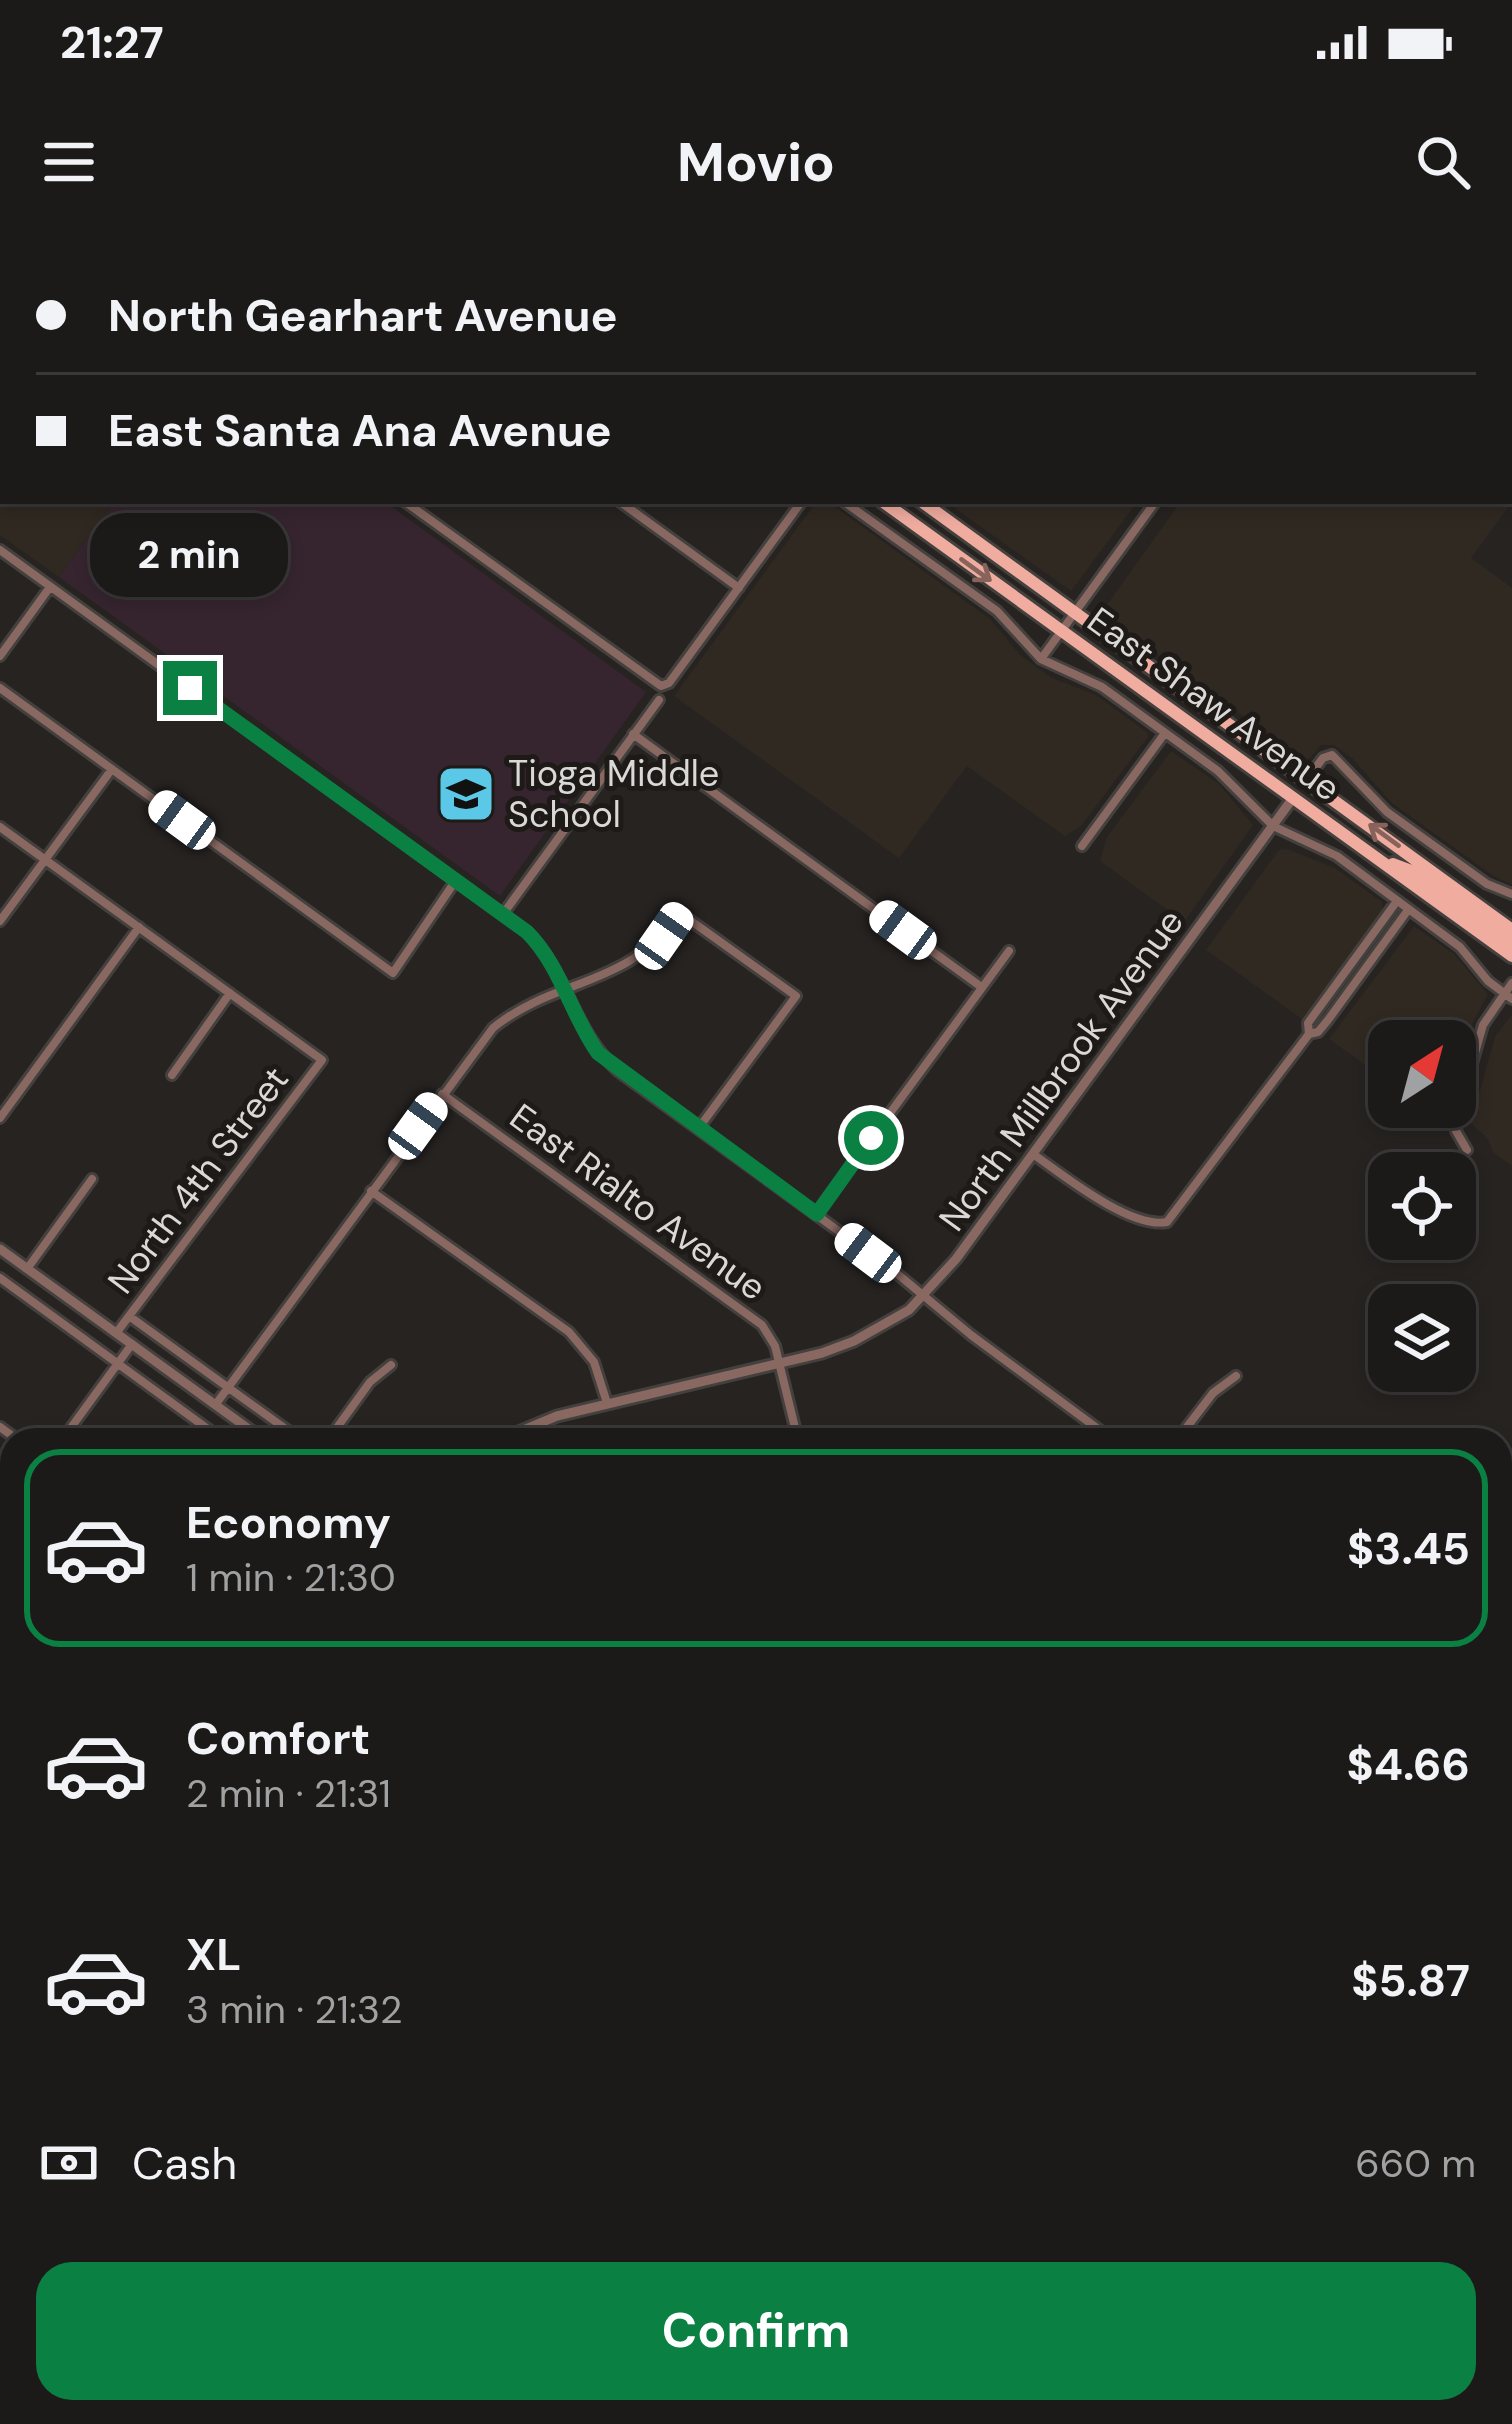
<!DOCTYPE html>
<html lang="en">
<head>
<meta charset="utf-8">
<style>
  :root { --surface:#1c1a19; --page:#292726; --text:#f1f3f6; --muted:#a0a1a2; --line:#3a3838; --accent:#0b8043 }
  body { margin:0; font-family:"DM Sans",sans-serif; background:var(--page); color:var(--text); height:100vh; display:flex; flex-direction:column; font-size:45px; white-space:nowrap }
  * { box-sizing:border-box; margin:0 }
  p { font-size:39px; color:var(--muted) }
  .icon { flex:none; width:66px; height:66px; fill:none; stroke:currentColor; stroke-width:2; stroke-linecap:round; stroke-linejoin:round }
  .map { position:relative; flex:1; overflow:hidden }
  .side { position:absolute; left:0px; top:1188px; width:1512px; height:996px; display:flex; flex-direction:column; background:var(--surface); border-radius:36px 36px 0 0; box-shadow:0 6px 18px #0003,0 0 0 3px var(--line) }
  .side>* { flex:none }
  .hud { position:absolute; left:0px; top:0px; width:1512px; height:264px; box-shadow:0 6px 18px #0003,0 0 0 3px var(--line); display:grid; align-content:center; height:264px; padding:0 36px; background:var(--surface) }
  .needle { width:78px; rotate:36deg }
  .tools { position:absolute; left:1368px; top:780px; display:grid; gap:24px }
  .tools a { display:grid; place-items:center; width:108px; height:108px; border-radius:24px; background:var(--surface); box-shadow:0 6px 18px #0003,0 0 0 3px var(--line); font-size:60px }
  .end { position:absolute; width:54px; height:54px; margin:-27px; border:15px solid #0b8043; background:#fff; box-shadow:0 0 0 6px #fff }
  .from { border-radius:50% }
  .bubble { position:absolute; height:84px; border-radius:36px; background:var(--surface); box-shadow:0 6px 18px #0003,0 0 0 3px var(--line); font-size:39px; font-weight:700; line-height:84px; text-align:center }
  .car { position:absolute; width:36px; height:72px; margin:-36px -18px; border-radius:15px; box-shadow:0 0 9px 3px #0007; background:linear-gradient(#fff 24%,#345 0 40%,#fff 0 76%,#345 0 86%,#fff 0) }
  .hud b { display:flex; align-items:center; gap:42px; height:114px; font-size:45px }
  .hud b+b { border-top:3px solid var(--line) }
  .hud i { width:30px; height:30px; background:var(--text) }
  ul { padding:21px 0 0; list-style:none }
  li { display:flex; align-items:center; gap:36px; height:198px; margin:0 24px 18px; padding:0 12px; border:6px solid transparent; border-radius:36px }
  li div { flex:1 }
  li b { display:block; font-size:45px }
  li em { font-style:normal; font-weight:700 }
  li.selected { border-color:var(--accent) }
  li>.icon { width:108px; height:108px; stroke-width:1.5 }
  .pay { display:flex; align-items:center; gap:30px; height:132px; padding:0 36px; font-size:45px }
  .pay p { margin-inline-start:auto }
  .cta { display:flex; gap:24px; margin-top:auto; padding:24px 36px }
  .cta a { flex:1; height:138px; border-radius:36px; background:var(--accent); color:#fff; font-size:48px; font-weight:700; line-height:138px; text-align:center }
  .status { display:flex; justify-content:space-between; align-items:center; height:84px; padding:0 60px; background:var(--surface); direction:ltr }
  .status svg { height:33px; fill:currentColor }
  header { display:flex; justify-content:space-between; align-items:center; height:156px; padding:0 36px; background:var(--surface); font-size:54px; font-weight:700 }
  .map>svg:first-child { display:block }
  .built { fill:#302922 }
  .education { fill:#36252f }
  .green { fill:url(#green-dots) }
  .lines { fill:none; stroke-linecap:round; stroke-linejoin:round }
  .minor-casing { stroke:#43403e; stroke-width:14 }
  .tertiary-casing { stroke:#43403e; stroke-width:15 }
  .secondary-casing { stroke:#43403e; stroke-width:16 }
  .primary-casing { stroke:#43403e; stroke-width:18 }
  .minor { stroke:#8a6862; stroke-width:8 }
  .tertiary { stroke:#8a6862; stroke-width:9 }
  .secondary { stroke:#c48e85; stroke-width:10 }
  .primary { stroke:#f1aca0; stroke-width:12 }
  .oneway { stroke:#87635c }
  .route { stroke:#0b8043; stroke-width:15 }
  .labels { text-anchor:middle; dominant-baseline:central; stroke-width:10; stroke-linejoin:round; paint-order:stroke }
  .street-label { font-size:36px; fill:#dbd9d7; stroke:#1d1a17 }
  .poi-label { font-size:36px; fill:#dbd9d7; stroke:#1d1a17; text-anchor:start }
</style>
</head>
<body>
<div class="status"><b>21:27</b><svg viewBox="0 0 49 12"><path d="M0 12V9h3v3zM5 12V6h3v6zM10 12V3h3v9zM15 12V0h3v12zM26 1h20v11H26zM47 4h2v5h-2z"/></svg></div>
<header><svg class="icon" aria-label="menu" viewBox="0 0 24 24"><path d="M4 6h16M4 12h16M4 18h16"/></svg>Movio<svg class="icon" aria-label="search" viewBox="0 0 24 24"><circle cx="10" cy="10" r="6"/><path d="M15 15l6 6"/></svg></header>
<div class="map">
<svg width="1512" height="2184" viewBox="0 0 1512 2184">
  <defs>
    <pattern id="green-dots" width="8" height="8" patternUnits="userSpaceOnUse" patternTransform="scale(3)"><rect width="8" height="8" fill="#214830"/><path d="M2 2h.1M6 6h.1" fill="none" stroke="#41624d" stroke-width="1.8" stroke-linecap="round"/></pattern>
  </defs>
  <rect width="100%" height="100%" fill="#262321"/>
  <path class="built" d="M0,0L30,3H3V261H115L59,337L0,295Z
    M996,0H1329L994,3Z
    M1509,91L1512,262L1471,318L1512,348V645L1492,635L1392,563L1353,519L1334,505H1321L1310,518L1302,519L1101,373L1181,261H1509Z
    M817,261H827L990,379L1020,415L1052,438L1096,455L1147,492L1148,497L1081,586L1065,596L967,526L899,618L674,456Z
    M945,261H1138L1071,351Z
    M1171,511L1219,544L1253,585L1184,682L1100,621L1107,597Z
    M1287,609L1335,628L1382,662L1383,669L1302,779L1206,710L1279,610Z
    M1414,686L1454,714L1488,754L1471,786L1455,842V801H1389V842L1329,799Z
    M1512,774V926L1493,912L1488,899L1471,883L1495,797Z"/>
  <path class="education" d="M115,261H384L646,452L500,656L59,337Z"/>
  <path class="green" d="M893,2172H1045L1037,2184H889L886,2182Z"/>
  <g class="lines">
    <defs>
      <path id="minor" d="M44,0L48,3
        M483,0L487,3
        M284,3L287,0
        M1346,3L1348,0
        M404,261L661,446L669,443L802,261
        M619,261L739,348
        M843,261L997,371L1041,419L1102,447L1218,531L1273,586L1337,616L1460,707L1488,741L1512,759
        M0,310L527,692C569,734 572,789 618,831L895,1032L971,1095L1113,1200
        M0,416L50,347
        M1041,419L1156,261
        M0,448L393,733L456,640
        M633,494L980,746
        M1307,539L1323,518L1332,515L1387,572L1487,644L1512,654
        M0,587L322,820L117,1092
        M1082,606L1165,493
        M503,674L659,460
        M0,681L112,529
        M1309,794L1308,783L1397,661
        M172,835L230,753
        M442,854L762,1085L775,1106L798,1200
        M0,878L139,687
        M1467,910L1456,891L1459,869L1483,785L1512,743
        M1033,914C1063,935 1130,989 1167,982L1309,794L1318,792L1328,780L1408,670
        M371,951L569,1092L594,1122L607,1163
        M816,974L1009,711
        M27,1029L92,939
        M0,1038L223,1200
        M129,1076L301,1200
        M216,1164L493,788C558,736 627,749 680,673L796,756L698,889
        M0,1187L18,1200
        M62,1200L132,1104
        M328,1200L370,1142L391,1125
        M1177,1200L1213,1153L1236,1136
        M0,1336L12,1345
        M0,1485L12,1493
        M0,1634L12,1643
        M1500,1744L1512,1753
        M0,1937L12,1945
        M0,2070L12,2053
        M0,2083L12,2092
        M124,2172L141,2184
        M327,2172L343,2184
        M528,2172L544,2184
        M747,2172L764,2184
        M1373,2172L1389,2184
        M457,2184L466,2172
        M803,2184L812,2172
        M1197,2184L1206,2172
        M1337,2184L1346,2172"/>
      <path id="tertiary" d="M0,1009L264,1200
        M499,1200L557,1176L822,1113L854,1101L909,1070L956,1019L1293,558
        M0,1845L12,1829
        M1500,2097L1512,2106"/>
      <path id="secondary" d="M1500,1710L1512,1693
        M1500,1737L1512,1720
        M1152,2184L1161,2172
        M1172,2184L1181,2172"/>
      <path id="primary" d="M522,0L526,3
        M542,0H554
        M882,261L1512,716
        M921,261L1512,690
        M1393,624L1417,633L1512,703"/>
    </defs>
    <use href="#minor" class="minor-casing"/>
    <use href="#tertiary" class="tertiary-casing"/>
    <use href="#secondary" class="secondary-casing"/>
    <use href="#primary" class="primary-casing"/>
    <use href="#minor" class="minor"/>
    <use href="#tertiary" class="tertiary"/>
    <use href="#secondary" class="secondary"/>
    <use href="#primary" class="primary"/>
  </g>
  <defs><path id="oneway-shaft" d="M-6 0H5M1.5-3L5.5 0L1.5 3" fill="none" stroke-width="1.6" stroke-linecap="round" stroke-linejoin="round" transform="scale(3)"/></defs>
  <g class="oneway">
    <use href="#oneway-shaft" transform="translate(976 330) rotate(36)"/>
    <use href="#oneway-shaft" transform="translate(1384 595) rotate(-144)"/>
  </g>
  <g class="lines">
    <path class="route" d="M190,448L527,692C561,726 571,775 598,813L817,974L871,898"/>
  </g>
  <defs>
    <symbol id="school-square" viewBox="-11 -11 22 22"><rect x="-9" y="-9" width="18" height="18" rx="4" fill="#5bc8e7" stroke="#1d1a17"/><path d="M0-5L7-2L0 1L-7-2ZM-4 1L0 2.5L4 1V4Q0 6-4 4Z" fill="#111"/></symbol>
  </defs>
  <g fill-rule="evenodd">
    <use href="#school-square" x="433" y="521" width="66" height="66"/>
  </g>
  <g class="labels">
    <g class="street-label">
      <text transform="translate(1214 464) rotate(36)">East Shaw Avenue</text>
      <text transform="translate(1061 830) rotate(-54)">North Millbrook Avenue</text>
      <text transform="translate(198 940) rotate(-53)">North 4th Street</text>
      <text transform="translate(638 962) rotate(36)">East Rialto Avenue</text>
    </g>
    <g class="poi-label">
      <text x="508" y="533">Tioga Middle<tspan x="508" dy="41">School</tspan></text>
    </g>
  </g>
</svg>
<div class="tools">
<a><svg class="needle" viewBox="-14 -14 28 28"><path d="M0-13l5 13h-10z" fill="#e53935"/><path d="M0 13l5-13h-10z" fill="#a0a1a2"/></svg></a>
<a><svg class="icon" aria-label="locate" viewBox="0 0 24 24"><circle cx="12" cy="12" r="6"/><path d="M12 2v4M12 18v4M2 12h4M18 12h4"/></svg></a>
<a><svg class="icon" aria-label="layers" viewBox="0 0 24 24"><path d="M12 4l9 5-9 5-9-5zM3 14l9 5 9-5"/></svg></a>
</div>
<i class="end from" style="left:871px;top:898px"></i>
<i class="end" style="left:190px;top:448px"></i>
<div class="bubble" style="left:90px;top:273px;width:198px">2 min</div>
<i class="car" style="left:182px;top:580px;rotate:306deg"></i>
<i class="car" style="left:903px;top:690px;rotate:306deg"></i>
<i class="car" style="left:664px;top:696px;rotate:35deg"></i>
<i class="car" style="left:418px;top:886px;rotate:36deg"></i>
<i class="car" style="left:868px;top:1013px;rotate:307deg"></i>
<div class="hud">
<b><i class="from"></i>North Gearhart Avenue</b>
<b><i></i>East Santa Ana Avenue</b>
</div>
<section class="side">
<ul>
<li class="selected"><svg class="icon" aria-label="car" viewBox="0 0 24 24"><path d="M5 17H2v-5l4-1 3-4h7l3 4 3 1v5h-3M9 17h6M6 11h13"/><circle cx="7" cy="17" r="2"/><circle cx="17" cy="17" r="2"/></svg><div><b>Economy</b><p>1 min · 21:30</p></div><em>$3.45</em></li>
<li><svg class="icon" aria-label="car" viewBox="0 0 24 24"><path d="M5 17H2v-5l4-1 3-4h7l3 4 3 1v5h-3M9 17h6M6 11h13"/><circle cx="7" cy="17" r="2"/><circle cx="17" cy="17" r="2"/></svg><div><b>Comfort</b><p>2 min · 21:31</p></div><em>$4.66</em></li>
<li><svg class="icon" aria-label="car" viewBox="0 0 24 24"><path d="M5 17H2v-5l4-1 3-4h7l3 4 3 1v5h-3M9 17h6M6 11h13"/><circle cx="7" cy="17" r="2"/><circle cx="17" cy="17" r="2"/></svg><div><b>XL</b><p>3 min · 21:32</p></div><em>$5.87</em></li>
</ul>
<div class="pay"><svg class="icon" aria-label="cash" viewBox="0 0 24 24"><path d="M3 7h18v10H3z"/><circle cx="12" cy="12" r="2"/></svg>Cash<p>660 m</p></div>
<div class="cta"><a>Confirm</a></div>
</section>
</div>
</body>
</html>
